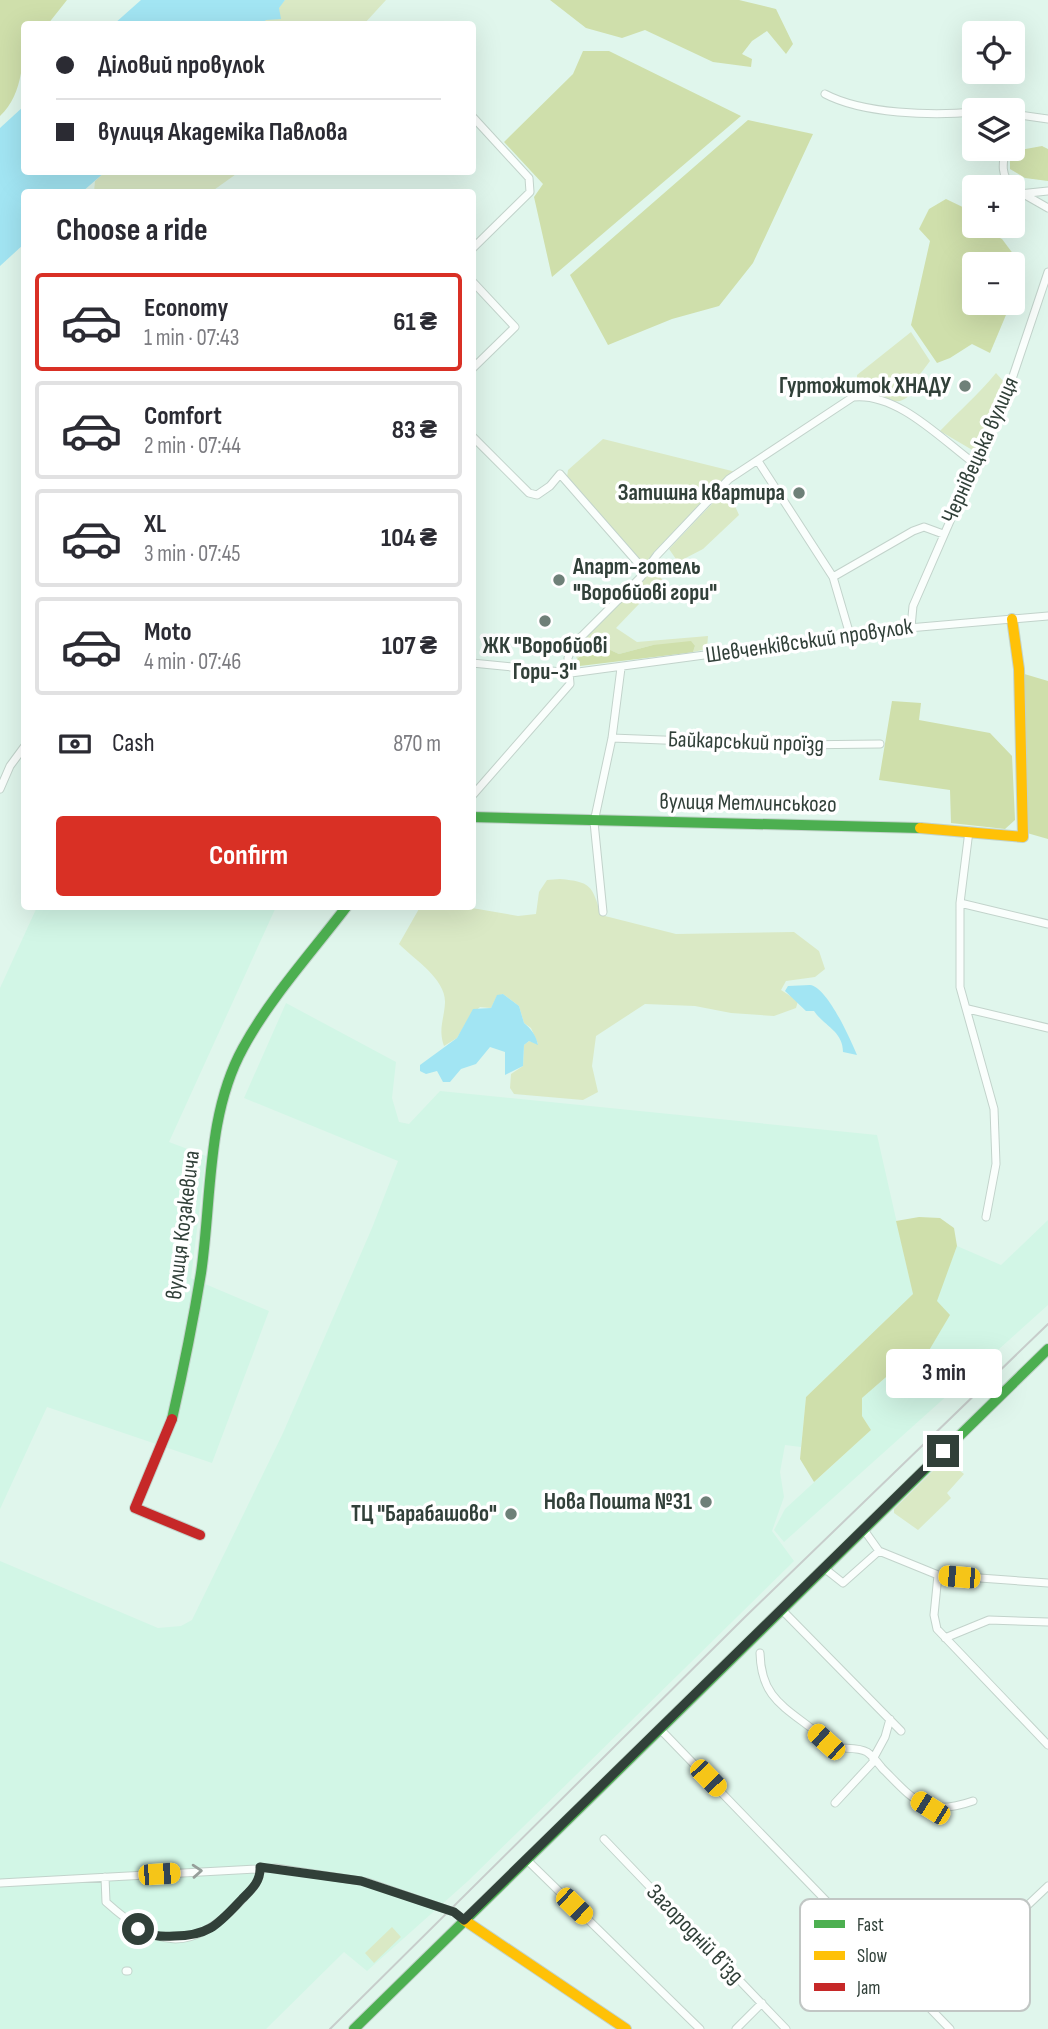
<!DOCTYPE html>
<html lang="en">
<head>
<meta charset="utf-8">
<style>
  :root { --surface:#fff; --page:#f2f2f3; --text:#2b2b33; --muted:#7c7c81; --line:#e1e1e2; --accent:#d93025 }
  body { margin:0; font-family:"Sofia Sans Condensed",sans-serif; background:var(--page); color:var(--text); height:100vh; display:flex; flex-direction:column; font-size:26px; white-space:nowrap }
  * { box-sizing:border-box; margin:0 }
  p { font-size:23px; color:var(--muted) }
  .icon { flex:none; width:38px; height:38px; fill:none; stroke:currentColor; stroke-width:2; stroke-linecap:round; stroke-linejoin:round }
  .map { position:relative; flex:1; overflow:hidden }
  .sheet { position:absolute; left:21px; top:189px; width:455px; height:721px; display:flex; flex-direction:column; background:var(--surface); border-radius:7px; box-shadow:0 7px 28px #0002 }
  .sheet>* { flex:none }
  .top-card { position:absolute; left:21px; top:21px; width:455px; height:154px; border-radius:7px; box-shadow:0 7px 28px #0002; display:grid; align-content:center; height:154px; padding:0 35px; background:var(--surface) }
  .tools { position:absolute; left:962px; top:21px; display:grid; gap:14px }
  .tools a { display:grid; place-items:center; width:63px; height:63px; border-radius:7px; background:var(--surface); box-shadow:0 7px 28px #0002; font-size:35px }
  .end { position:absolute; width:32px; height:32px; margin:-16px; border:9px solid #314039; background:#fff; box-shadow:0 0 0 4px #fff }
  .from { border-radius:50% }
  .bubble { position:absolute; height:49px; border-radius:7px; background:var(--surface); box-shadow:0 7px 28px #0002; font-size:23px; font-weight:700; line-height:49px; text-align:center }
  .car { position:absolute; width:21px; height:42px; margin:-21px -10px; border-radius:9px; box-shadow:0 0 5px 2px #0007; background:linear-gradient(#f5c518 24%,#345 0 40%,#f5c518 0 76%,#345 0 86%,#f5c518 0) }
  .top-card b { display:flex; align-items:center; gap:24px; height:66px; font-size:26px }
  .top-card b+b { border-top:2px solid var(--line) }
  .top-card i { width:18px; height:18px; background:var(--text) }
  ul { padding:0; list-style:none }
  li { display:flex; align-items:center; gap:21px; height:98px; margin:0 14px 10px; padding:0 21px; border:4px solid var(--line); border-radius:7px }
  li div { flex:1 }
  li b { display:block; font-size:26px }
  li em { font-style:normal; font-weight:700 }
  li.on { border-color:var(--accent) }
  li>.icon { width:63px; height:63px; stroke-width:1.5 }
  h2 { padding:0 35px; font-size:32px; line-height:84px }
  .pay { display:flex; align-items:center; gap:18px; height:77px; padding:0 35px; font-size:26px }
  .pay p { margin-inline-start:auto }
  .primary-button { display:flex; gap:14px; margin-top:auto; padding:14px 35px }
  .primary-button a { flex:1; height:80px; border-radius:7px; background:var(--accent); color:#fff; font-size:28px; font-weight:700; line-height:80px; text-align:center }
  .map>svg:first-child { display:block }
  .built { fill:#d2f6e6 }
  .green { fill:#dae9c5 }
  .forest { fill:#cfdfab }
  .water { fill:#a2e5f3 }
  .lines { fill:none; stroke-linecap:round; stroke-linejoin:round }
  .street-casing { stroke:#c2d3cb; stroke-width:9 }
  .fast-casing { stroke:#c2d3cb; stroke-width:12 }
  .slow-casing { stroke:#c2d3cb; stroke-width:12 }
  .jam-casing { stroke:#c2d3cb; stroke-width:12 }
  .street { stroke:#fafefc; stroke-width:7 }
  .fast { stroke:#4caf50; stroke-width:10 }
  .slow { stroke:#ffc107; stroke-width:10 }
  .jam { stroke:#c62828; stroke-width:10 }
  .tram { stroke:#c7cdcb; stroke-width:2 }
  .oneway { stroke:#969f9a }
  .route { stroke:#314039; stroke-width:9 }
  .poi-dot { fill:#6e8078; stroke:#fff; stroke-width:2.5 }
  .labels { text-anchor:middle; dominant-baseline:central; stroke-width:7; stroke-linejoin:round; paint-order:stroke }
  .poi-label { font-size:23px; font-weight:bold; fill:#314039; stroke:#fff; text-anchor:end }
  .street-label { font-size:23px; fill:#314039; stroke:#fff }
  .key { fill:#fff; stroke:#c1c6c4; stroke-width:2 }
  .key-label { font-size:19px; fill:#314039 }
</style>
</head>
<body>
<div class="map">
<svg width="1048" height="2029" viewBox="0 0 1048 2029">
  <rect width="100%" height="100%" fill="#e0f6ec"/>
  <path class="built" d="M37,907H276L169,1142L206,1156L191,1278L269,1311L212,1463L47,1407L0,1509V988Z
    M286,1003L396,1062L392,1098L399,1122L409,1124L440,1091L877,1135L913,1294L806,1397L801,1447L785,1445L780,1472L784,1497L772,1531L794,1561L468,1881L367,1971L344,1952L266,2029H0V1561L158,1628L181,1626L192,1620L283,1433L372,1228L398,1161L244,1098Z
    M1048,1220V1305L784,1542L774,1530L785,1509L871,1430L862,1416V1398L908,1358L918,1368L949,1316L936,1301L957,1246L1001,1265Z"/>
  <path class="green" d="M285,0H386L364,24H261Z
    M105,172H239L211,192H94L95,181Z
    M911,332L930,361L921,373L920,385C904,400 903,406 882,397C872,393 866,391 857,384V375Z
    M996,373L1005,383L974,451L940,431C959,411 978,395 996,373Z
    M603,439L736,472L727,477L653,553L645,567L567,477L568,470Z
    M727,488L739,515L703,549L678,562L669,549Z
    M662,559L669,567L659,573L662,580L616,628L637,642L708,636L707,649L693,652L695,646L653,645L619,654C604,646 588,645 577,659L573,650L580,642Z
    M560,879C591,882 592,885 601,915L676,934L794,932L819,951L825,969L815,977L786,981L781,990L798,1001L796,1008L774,1016L731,1013L695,1006L645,1004L596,1036L592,1066L598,1092L583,1100L514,1094L510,1088L511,1074L523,1066L524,1045L529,1041L538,1044L531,1028L524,1023L519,1006L503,994L497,996L491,1008L480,1007L470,1016L457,1038L444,1046C438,1029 444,1020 445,1003C446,979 415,960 399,944L420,907H466L518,916L536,914L539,892L547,880Z
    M945,1459L964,1474L947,1493L951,1498L918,1530L894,1513V1509Z
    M392,1927L401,1937L374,1963L365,1953Z"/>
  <path class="forest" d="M0,0H67L48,24H24C24,55 24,94 0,116Z
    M550,0H739L776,9L793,44L786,54L767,31L752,41L742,54L752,59L751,67L713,62L645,30L622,38L586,28Z
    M583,51H609L741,116L552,277L534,197L543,184L504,142L573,74Z
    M748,120L813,134L753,263L719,306L672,319L608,345L570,275Z
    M1042,146L1048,149V181L1025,178L1010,169V159L1014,151Z
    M946,199L973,212L975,226L1002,239L1023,267L1013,296V264H975V303H1011L990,353L972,344L950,358L937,363L911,325L930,241L919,229L929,209Z
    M603,638L610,640L608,649L619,654L653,645L691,641L695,646L693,652L687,653L580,666L577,659C585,650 595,648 603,638Z
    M1021,673L1048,681V839L1027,833Z
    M892,701L921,703L919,720L990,733L1012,756L1015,820L1005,829L951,823L950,790L879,780Z
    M919,1217L940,1218L954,1228L957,1246L937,1301L950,1315L918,1369L908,1358L862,1398V1416L871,1430L814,1482L800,1459L806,1397L913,1294L896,1221Z"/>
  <path class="water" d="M141,0H285L279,8L281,19L266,20L261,24H114Z
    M24,106V172H105L82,192H24V244L0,266V128Z
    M810,985C827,987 850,1038 857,1055L843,1052C843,1031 824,1026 814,1011H806L785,991L788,986Z
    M503,994L519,1006L524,1023C531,1029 536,1035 538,1045L529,1041L524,1045L523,1066L505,1075V1052L490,1047L476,1064L461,1069L450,1082H443L437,1071L426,1074L420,1071V1065L457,1038L473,1009L491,1008L497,995Z"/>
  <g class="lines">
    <defs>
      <path id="street" d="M825,94C863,114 932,116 975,112
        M986,110L996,107L1002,110
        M1013,114L1048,119
        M472,116L529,178L530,192L472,249
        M1006,149C1002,164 1001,175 1012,187
        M1013,188L1048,208
        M1019,194L1048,191
        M472,281L515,327L472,369
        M472,436L529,493L537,495L550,486L560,474L645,571
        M758,461L833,577L850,635
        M833,577L913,531L924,527L943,534
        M911,627L913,606L1012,379L1048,272
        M472,663L571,673L897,629L1048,616
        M612,738L793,745L880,744
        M0,789L10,766L24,747
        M472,796L570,684L568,658L573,645L641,577L657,555L729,479L853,397C897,392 941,439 975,464
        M969,831L960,903V987L994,1109L996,1164L986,1217
        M960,903L1048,924
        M603,912L594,822L612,738L621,668
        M968,1009L1048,1028
        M864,1530L879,1551L938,1575L1048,1583
        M824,1568L843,1583L879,1551
        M938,1575L934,1615L937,1629L1048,1745
        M781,1609L901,1731
        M945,1638L989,1620L1048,1622
        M760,1653C761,1695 781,1705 811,1728C817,1733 823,1742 830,1746C841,1750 857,1746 867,1752C873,1756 878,1763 882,1768C914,1800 925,1818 973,1801
        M659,1728L950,2029
        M873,1759L885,1737L890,1719
        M835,1803L875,1760
        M604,1839L786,2029
        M526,1859L700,2029
        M105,1877L106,1902C156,1947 190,1955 239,1903C249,1892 261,1883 260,1867
        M0,1883L276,1868L367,1882L454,1912L464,1920
        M126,1971H128
        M924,2003L1048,1886
        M736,2029L762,2003"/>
      <path id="fast" d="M472,817L920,828
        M172,1419C183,1371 193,1322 201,1273C212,1199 206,1115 243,1048C270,998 312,952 347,906
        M354,2029L1048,1349"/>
      <path id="slow" d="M920,828L1023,837L1019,669L1012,619
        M464,1920L626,2029"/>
      <path id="jam" d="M172,1419L135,1508L200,1535"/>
    </defs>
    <use href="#street" class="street-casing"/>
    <use href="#fast" class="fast-casing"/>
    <use href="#slow" class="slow-casing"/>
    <use href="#jam" class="jam-casing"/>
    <use href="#street" class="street"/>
    <use href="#fast" class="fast"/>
    <use href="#slow" class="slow"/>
    <use href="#jam" class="jam"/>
    <path class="tram" d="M330,2029L744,1618L1048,1324"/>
  </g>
  <defs><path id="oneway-chevron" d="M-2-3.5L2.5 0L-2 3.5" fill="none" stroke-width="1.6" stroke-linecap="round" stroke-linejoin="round" transform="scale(1.75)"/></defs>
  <use class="oneway" href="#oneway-chevron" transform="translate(197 1871) rotate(-4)"/>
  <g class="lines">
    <path class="route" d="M138,1929C150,1936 160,1937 174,1936C210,1936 219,1923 242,1899C252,1889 261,1881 260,1867L361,1881L454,1912L464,1920L943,1451"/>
  </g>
  <g class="poi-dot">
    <circle cx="965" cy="386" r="7"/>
    <circle cx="799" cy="493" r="7"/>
    <circle cx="559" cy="580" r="7"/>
    <circle cx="545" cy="621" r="7"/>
    <circle cx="706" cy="1502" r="7"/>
    <circle cx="511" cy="1514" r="7"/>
  </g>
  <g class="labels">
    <g class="poi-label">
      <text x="951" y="386">Гуртожиток ХНАДУ</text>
      <text x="785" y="493">Затишна квартира</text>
      <text x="573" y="567" text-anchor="start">Апарт-готель<tspan x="573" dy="26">"Воробйові гори"</tspan></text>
      <text x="545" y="646" text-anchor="middle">ЖК "Воробйові<tspan x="545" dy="26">Гори-3"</tspan></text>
      <text x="692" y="1502">Нова Пошта №31</text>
      <text x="497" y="1514">ТЦ "Барабашово"</text>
    </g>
    <g class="street-label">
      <text transform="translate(980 450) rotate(-66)">Чернівецька вулиця</text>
      <text transform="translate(809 641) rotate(-8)">Шевченківський провулок</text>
      <text transform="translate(746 742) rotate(2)">Байкарський проїзд</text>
      <text transform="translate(748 803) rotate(1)">вулиця Метлинського</text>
      <text transform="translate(183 1225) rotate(-83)">вулиця Козакевича</text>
      <text transform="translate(695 1934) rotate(46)">Загородній вʼїзд</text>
    </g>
  </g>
  <rect x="800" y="1899" width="230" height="112" rx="10" class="key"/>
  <rect x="814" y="1920" width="31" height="8" fill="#4caf50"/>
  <rect x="814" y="1951" width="31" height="9" fill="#ffc107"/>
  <rect x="814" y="1983" width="31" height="8" fill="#c62828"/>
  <g class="key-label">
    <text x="857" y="1931">Fast</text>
    <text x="857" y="1962">Slow</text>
    <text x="857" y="1994">Jam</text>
  </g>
</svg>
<div class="tools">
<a><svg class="icon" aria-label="locate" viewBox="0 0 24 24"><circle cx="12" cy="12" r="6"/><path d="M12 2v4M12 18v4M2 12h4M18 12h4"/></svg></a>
<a><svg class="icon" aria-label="layers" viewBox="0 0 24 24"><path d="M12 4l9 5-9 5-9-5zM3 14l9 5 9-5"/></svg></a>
<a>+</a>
<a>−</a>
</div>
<i class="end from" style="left:138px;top:1929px"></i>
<i class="end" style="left:943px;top:1451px"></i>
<div class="bubble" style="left:886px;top:1349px;width:116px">3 min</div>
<i class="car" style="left:959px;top:1577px;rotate:275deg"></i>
<i class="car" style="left:826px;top:1742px;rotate:312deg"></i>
<i class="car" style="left:708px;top:1778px;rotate:136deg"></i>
<i class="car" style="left:930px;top:1808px;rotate:302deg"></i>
<i class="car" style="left:159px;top:1874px;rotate:86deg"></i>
<i class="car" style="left:574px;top:1906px;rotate:134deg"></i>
<div class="top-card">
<b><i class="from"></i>Діловий провулок</b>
<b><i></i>вулиця Академіка Павлова</b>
</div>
<section class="sheet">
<h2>Choose a ride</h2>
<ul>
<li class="on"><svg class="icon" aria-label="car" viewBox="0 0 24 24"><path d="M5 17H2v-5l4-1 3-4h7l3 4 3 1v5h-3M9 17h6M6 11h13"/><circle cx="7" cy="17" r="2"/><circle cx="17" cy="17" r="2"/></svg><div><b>Economy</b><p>1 min · 07:43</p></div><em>61 ₴</em></li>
<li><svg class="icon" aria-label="car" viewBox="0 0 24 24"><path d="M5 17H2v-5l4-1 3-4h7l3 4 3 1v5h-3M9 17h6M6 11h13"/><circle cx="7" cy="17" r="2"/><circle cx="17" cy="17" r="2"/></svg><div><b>Comfort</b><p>2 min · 07:44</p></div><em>83 ₴</em></li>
<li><svg class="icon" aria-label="car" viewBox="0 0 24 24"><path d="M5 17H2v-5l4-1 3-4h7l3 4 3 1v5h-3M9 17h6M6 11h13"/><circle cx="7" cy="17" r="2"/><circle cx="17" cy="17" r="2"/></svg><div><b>XL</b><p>3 min · 07:45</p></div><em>104 ₴</em></li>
<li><svg class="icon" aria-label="car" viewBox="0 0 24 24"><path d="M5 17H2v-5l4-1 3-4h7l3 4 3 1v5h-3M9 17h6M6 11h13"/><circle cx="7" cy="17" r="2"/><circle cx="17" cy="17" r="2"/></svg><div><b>Moto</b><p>4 min · 07:46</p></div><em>107 ₴</em></li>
</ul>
<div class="pay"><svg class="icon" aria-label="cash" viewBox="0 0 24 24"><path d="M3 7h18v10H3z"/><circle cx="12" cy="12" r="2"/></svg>Cash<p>870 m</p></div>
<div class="primary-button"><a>Confirm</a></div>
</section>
</div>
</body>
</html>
